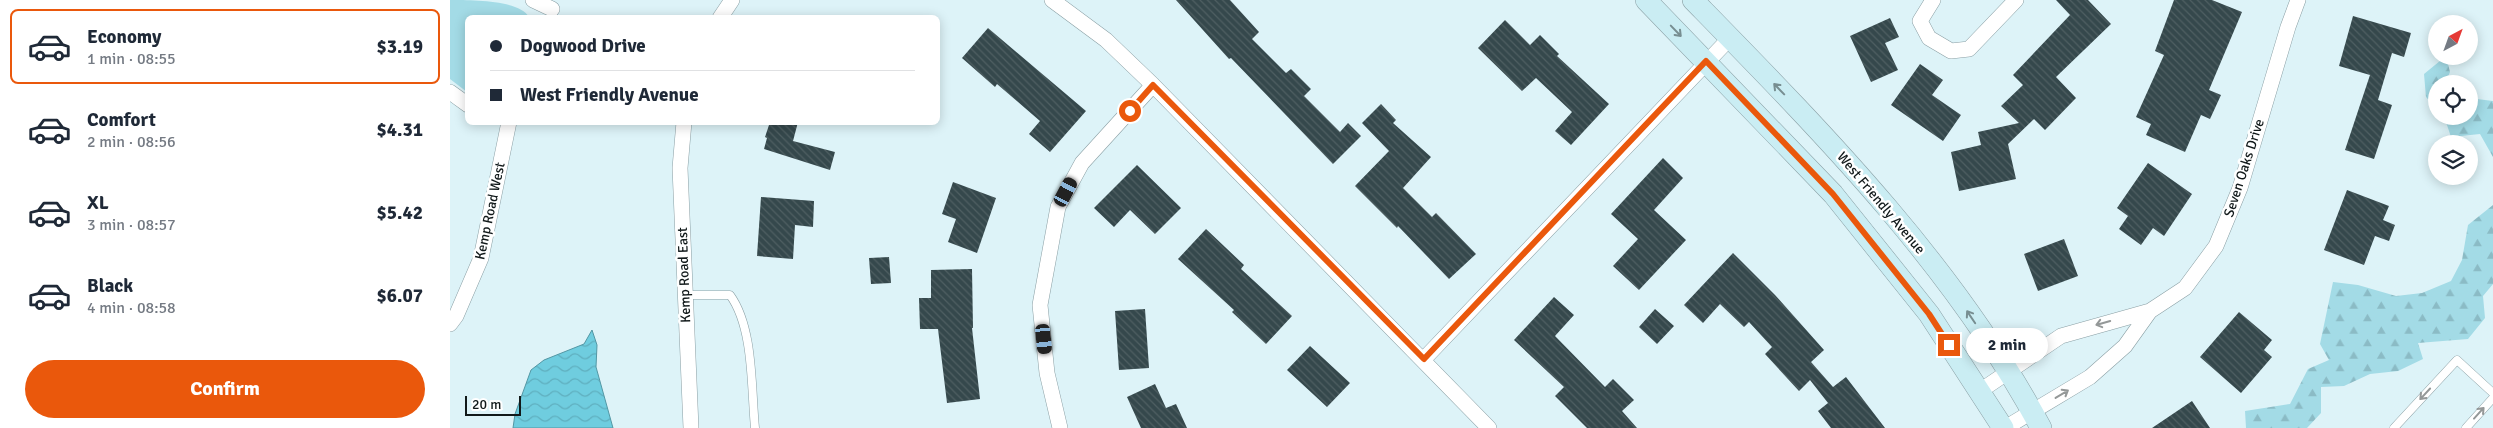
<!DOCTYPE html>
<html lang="en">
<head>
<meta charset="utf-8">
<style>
  :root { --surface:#fff; --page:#f6f6f7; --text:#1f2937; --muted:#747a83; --line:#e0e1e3; --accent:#ea580c }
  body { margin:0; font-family:Signika,sans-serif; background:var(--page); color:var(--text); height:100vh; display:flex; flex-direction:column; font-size:19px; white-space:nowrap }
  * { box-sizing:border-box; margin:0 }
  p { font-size:16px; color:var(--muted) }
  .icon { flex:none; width:28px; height:28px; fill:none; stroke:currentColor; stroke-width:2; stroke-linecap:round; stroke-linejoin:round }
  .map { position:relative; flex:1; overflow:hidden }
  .sheet { display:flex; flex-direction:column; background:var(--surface); width:450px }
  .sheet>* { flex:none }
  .banner { position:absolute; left:15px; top:15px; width:475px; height:110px; border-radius:8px; box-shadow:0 2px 12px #0003; display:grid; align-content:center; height:110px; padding:0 25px; background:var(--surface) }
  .needle { width:32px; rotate:41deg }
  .buttons { position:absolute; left:1978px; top:15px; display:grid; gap:10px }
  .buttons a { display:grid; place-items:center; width:50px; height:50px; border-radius:50%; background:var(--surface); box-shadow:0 2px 12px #0003; font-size:25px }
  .scale { position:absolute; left:15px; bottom:12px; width:56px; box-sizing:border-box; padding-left:5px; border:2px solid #11191a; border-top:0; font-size:14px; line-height:18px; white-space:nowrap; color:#11191a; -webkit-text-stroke:4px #fff; paint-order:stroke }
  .end { position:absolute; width:22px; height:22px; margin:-11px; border:6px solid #ea580c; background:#fff; box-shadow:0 0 0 2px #fff }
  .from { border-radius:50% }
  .bubble { position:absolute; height:35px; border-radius:18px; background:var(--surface); box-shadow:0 2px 12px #0003; font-size:16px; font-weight:700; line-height:35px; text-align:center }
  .car { position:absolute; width:15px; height:30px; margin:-15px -8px; border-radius:6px; box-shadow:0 0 4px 1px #0007; background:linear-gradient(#222 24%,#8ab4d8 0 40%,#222 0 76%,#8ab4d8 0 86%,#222 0) }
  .banner b { display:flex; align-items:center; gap:18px; height:48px; font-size:19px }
  .banner b+b { border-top:1px solid var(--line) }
  .banner i { width:12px; height:12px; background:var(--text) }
  ul { padding:9px 0 0; list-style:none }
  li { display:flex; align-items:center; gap:15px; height:75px; margin:0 10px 8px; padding:0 15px; border:2px solid transparent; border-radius:8px }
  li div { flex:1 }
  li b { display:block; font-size:19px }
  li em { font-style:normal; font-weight:700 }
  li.selected { border-color:var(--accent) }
  li>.icon { width:45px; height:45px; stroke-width:1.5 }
  .primary-button { display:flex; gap:10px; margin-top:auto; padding:10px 25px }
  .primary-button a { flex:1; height:58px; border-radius:30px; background:var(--accent); color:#fff; font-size:20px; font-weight:700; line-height:58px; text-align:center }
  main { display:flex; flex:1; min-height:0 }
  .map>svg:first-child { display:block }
  .forest { fill:url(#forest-firs) }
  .park { fill:#a3dbe6 }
  .water { fill:url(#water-waves); stroke:#5397a4 }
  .building { fill:url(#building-back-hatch) }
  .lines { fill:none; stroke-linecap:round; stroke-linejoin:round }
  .lane-casing { stroke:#8a9fa4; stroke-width:9 }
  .street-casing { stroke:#8a9fa4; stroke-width:16 }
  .secondary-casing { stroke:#8a9fa4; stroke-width:22 }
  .lane { stroke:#fff; stroke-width:8 }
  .street { stroke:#fff; stroke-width:15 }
  .secondary { stroke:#caedf3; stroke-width:21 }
  .oneway { stroke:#778e91 }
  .oneway2 { stroke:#949898 }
  .route { stroke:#ea580c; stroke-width:6 }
  .labels { text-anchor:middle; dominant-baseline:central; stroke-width:5; stroke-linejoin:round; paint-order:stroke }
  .street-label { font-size:14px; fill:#11191a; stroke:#fff }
</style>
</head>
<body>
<main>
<section class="sheet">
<ul>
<li class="selected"><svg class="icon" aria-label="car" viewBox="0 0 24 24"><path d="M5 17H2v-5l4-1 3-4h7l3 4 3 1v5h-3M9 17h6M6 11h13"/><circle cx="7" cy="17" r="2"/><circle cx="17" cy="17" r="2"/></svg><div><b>Economy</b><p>1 min · 08:55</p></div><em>$3.19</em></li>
<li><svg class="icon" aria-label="car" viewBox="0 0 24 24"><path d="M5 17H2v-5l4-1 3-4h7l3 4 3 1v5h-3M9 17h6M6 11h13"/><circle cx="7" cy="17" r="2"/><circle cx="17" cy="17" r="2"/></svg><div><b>Comfort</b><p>2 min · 08:56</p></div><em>$4.31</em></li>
<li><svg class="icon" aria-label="car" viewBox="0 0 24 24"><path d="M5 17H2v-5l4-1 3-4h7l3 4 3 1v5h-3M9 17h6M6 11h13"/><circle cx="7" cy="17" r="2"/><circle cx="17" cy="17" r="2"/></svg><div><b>XL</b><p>3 min · 08:57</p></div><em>$5.42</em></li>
<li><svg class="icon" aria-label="car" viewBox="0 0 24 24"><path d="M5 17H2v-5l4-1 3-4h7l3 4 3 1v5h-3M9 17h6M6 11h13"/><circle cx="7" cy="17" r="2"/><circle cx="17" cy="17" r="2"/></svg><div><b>Black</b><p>4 min · 08:58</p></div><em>$6.07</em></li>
</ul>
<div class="primary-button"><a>Confirm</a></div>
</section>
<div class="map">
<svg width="2043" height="428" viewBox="0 0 2043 428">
  <defs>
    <pattern id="forest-firs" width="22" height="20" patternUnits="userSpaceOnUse" patternTransform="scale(1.25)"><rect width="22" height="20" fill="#a3dbe6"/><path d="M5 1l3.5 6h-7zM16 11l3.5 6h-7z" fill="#8bbbc5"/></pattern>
    <pattern id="water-waves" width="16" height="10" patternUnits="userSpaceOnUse" patternTransform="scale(1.25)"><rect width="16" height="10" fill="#6fcddf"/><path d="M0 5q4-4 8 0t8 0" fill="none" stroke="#5fafbf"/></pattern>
    <pattern id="building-back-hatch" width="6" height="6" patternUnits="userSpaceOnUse" patternTransform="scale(1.25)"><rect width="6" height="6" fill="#35484c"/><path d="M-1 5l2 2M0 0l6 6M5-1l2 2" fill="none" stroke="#4f5f62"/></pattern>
  </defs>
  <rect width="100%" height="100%" fill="#ddf3f8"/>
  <path class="forest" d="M1996,56L2000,72L1995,84H1986V108L1976,97L1974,74Z
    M2019,98L2043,101V157L2030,134L2001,137L1994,116H2019Z
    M2043,205V284L2033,296L2035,318L2018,339L1968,343L1973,359L1948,371L1920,374L1894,386L1871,387V413L1857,428H1796L1795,411L1840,404L1858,369L1879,360L1870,344L1883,282L1908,285L1946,296L1972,293L2001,281L2012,260L2018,225Z"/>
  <path class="park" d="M0,0C22,0 70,0 79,17L18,18L17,92L0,79Z"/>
  <path class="water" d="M142,330L147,345L146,367L163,428H63L65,414L81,370L94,360L134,344Z"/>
  <path class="building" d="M726,0H780L809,32L802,39L836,73L841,69L861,89L854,96L890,132L898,123L911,136L883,164L781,58L779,59Z
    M1606,0H1638L1661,24L1606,77L1626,98L1595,130L1584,119L1558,144L1566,179L1509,191L1501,152L1531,145L1528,132L1569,123L1551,106L1573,85L1563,75L1620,15Z
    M1724,0H1762L1792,12L1759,90L1771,95L1760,119L1751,115L1735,152L1696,135L1701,124L1686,117L1714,55L1705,51Z
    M1903,16L1961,33L1954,57L1942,53L1928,100L1942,105L1924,159L1895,150L1920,75L1889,66Z
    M1440,18L1449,37L1435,43L1448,70L1421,82L1400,36Z
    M1055,20L1080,45L1090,35L1109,54L1107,56L1159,104L1121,145L1105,131L1122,112L1086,78L1072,91L1028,48Z
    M538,28L636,111L600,152L579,134L590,121L547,84L545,87L512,58Z
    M1470,64L1493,80L1482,95L1511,115L1493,141L1441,105Z
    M931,104L946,120L943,123L981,157L953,188L982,217L986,213L1026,254L999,279L948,226L947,228L905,186L939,151L912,123Z
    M320,122H348L343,141L385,152L380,170L314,149L317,138L315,137Z
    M1213,158L1233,178L1204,210L1236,240L1189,290L1163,266L1188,239L1161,214Z
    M1698,163L1742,194L1714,236L1703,228L1691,245L1669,229L1678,216L1667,208Z
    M687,165L731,208L705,234L680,210L664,227L644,208Z
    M503,182L546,198L527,253L498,242L506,219L492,214Z
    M1897,190L1939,206L1933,220L1945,225L1939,241L1925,236L1914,265L1874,250Z
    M311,197L364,201L363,227L345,225L343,259L307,256Z
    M756,229L794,265L791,269L842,316L816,344L782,312L784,310L728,259Z
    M1614,239L1628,276L1588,291L1574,254Z
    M1283,253L1325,295L1374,350L1361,362L1383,387L1396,377L1435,428H1381L1368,411L1378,403L1360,380L1349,391L1315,354L1322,347L1299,322L1294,327L1270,304L1253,323L1234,305Z
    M439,257L441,283L421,284L419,258Z
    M522,269L523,328H522L530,399L497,403L488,329H470L469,298H481V270Z
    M1104,297L1124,315L1105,336L1155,387L1163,379L1184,400L1172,411L1187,428H1137L1105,396L1114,387L1064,340Z
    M695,309L699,368L669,370L665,311Z
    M1205,309L1224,326L1207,344L1189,327Z
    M1789,312L1822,340L1814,350L1822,357L1791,393L1750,357Z
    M860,346L900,383L877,407L837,370Z
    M705,384L716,408L726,404L737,428H691L677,397Z
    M1742,401L1760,428H1702Z"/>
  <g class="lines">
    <defs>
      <path id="lane" d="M235,295H280C304,328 301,388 305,428
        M1944,428L2007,360L2043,393
        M2016,428L2043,398"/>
      <path id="street" d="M83,0L102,9
        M602,0L656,40L703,85L1039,428
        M1483,0L1470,21L1479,38L1501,51L1519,49L1566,0
        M270,18L282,0
        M0,92L18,105
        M234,122L230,168L241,428
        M0,324L6,316L31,258L59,122
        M974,359L1280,38
        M1530,391L1611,336L1700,311L1735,288L1766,246L1790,188L1838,27L1848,0
        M610,428L597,373L590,305L608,207L632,163L703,85
        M1555,428L1640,377L1675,346L1700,311"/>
      <path id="secondary" d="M1196,0L1383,194L1479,314L1553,428
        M1243,0C1370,130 1505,266 1591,428"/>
    </defs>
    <use href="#lane" class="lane-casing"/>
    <use href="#street" class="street-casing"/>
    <use href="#secondary" class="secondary-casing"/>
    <use href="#lane" class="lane"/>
    <use href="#street" class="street"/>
    <use href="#secondary" class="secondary"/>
  </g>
  <defs><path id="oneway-shaft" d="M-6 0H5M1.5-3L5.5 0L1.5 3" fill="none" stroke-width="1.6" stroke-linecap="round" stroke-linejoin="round" transform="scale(1.25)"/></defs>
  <g class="oneway">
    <use href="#oneway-shaft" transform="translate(1226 31) rotate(46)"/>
    <use href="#oneway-shaft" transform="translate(1329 89) rotate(-134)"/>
    <use href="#oneway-shaft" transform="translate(1521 317) rotate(-124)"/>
  </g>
  <g class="oneway2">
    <use href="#oneway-shaft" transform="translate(1653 323) rotate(164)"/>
    <use href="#oneway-shaft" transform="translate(1612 394) rotate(-31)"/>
    <use href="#oneway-shaft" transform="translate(1975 394) rotate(133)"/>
    <use href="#oneway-shaft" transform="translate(2029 413) rotate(-48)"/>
  </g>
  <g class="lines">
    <path class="route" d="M680,111L703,85L974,359L1256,61L1383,194L1479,314L1499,345"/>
  </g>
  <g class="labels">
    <g class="street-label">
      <text transform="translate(1794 168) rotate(-72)">Seven Oaks Drive</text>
      <text transform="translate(1431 203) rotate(50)">West Friendly Avenue</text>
      <text transform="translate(40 211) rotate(-78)">Kemp Road West</text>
      <text transform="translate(234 275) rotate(-92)">Kemp Road East</text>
    </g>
  </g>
</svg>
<div class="buttons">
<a><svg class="needle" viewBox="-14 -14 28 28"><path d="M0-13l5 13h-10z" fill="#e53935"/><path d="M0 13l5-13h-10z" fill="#747a83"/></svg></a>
<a><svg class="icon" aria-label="locate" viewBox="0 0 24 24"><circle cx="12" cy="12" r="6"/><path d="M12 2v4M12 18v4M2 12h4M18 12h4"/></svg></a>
<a><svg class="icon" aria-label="layers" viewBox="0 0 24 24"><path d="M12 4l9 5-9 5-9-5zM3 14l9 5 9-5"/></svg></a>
</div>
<div class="scale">20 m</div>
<i class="end from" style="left:680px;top:111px"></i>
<i class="end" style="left:1499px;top:345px"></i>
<div class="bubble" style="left:1516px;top:328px;width:82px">2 min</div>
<i class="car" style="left:616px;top:192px;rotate:28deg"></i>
<i class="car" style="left:594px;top:339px;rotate:174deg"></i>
<div class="banner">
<b><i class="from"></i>Dogwood Drive</b>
<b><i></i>West Friendly Avenue</b>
</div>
</div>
</main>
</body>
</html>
